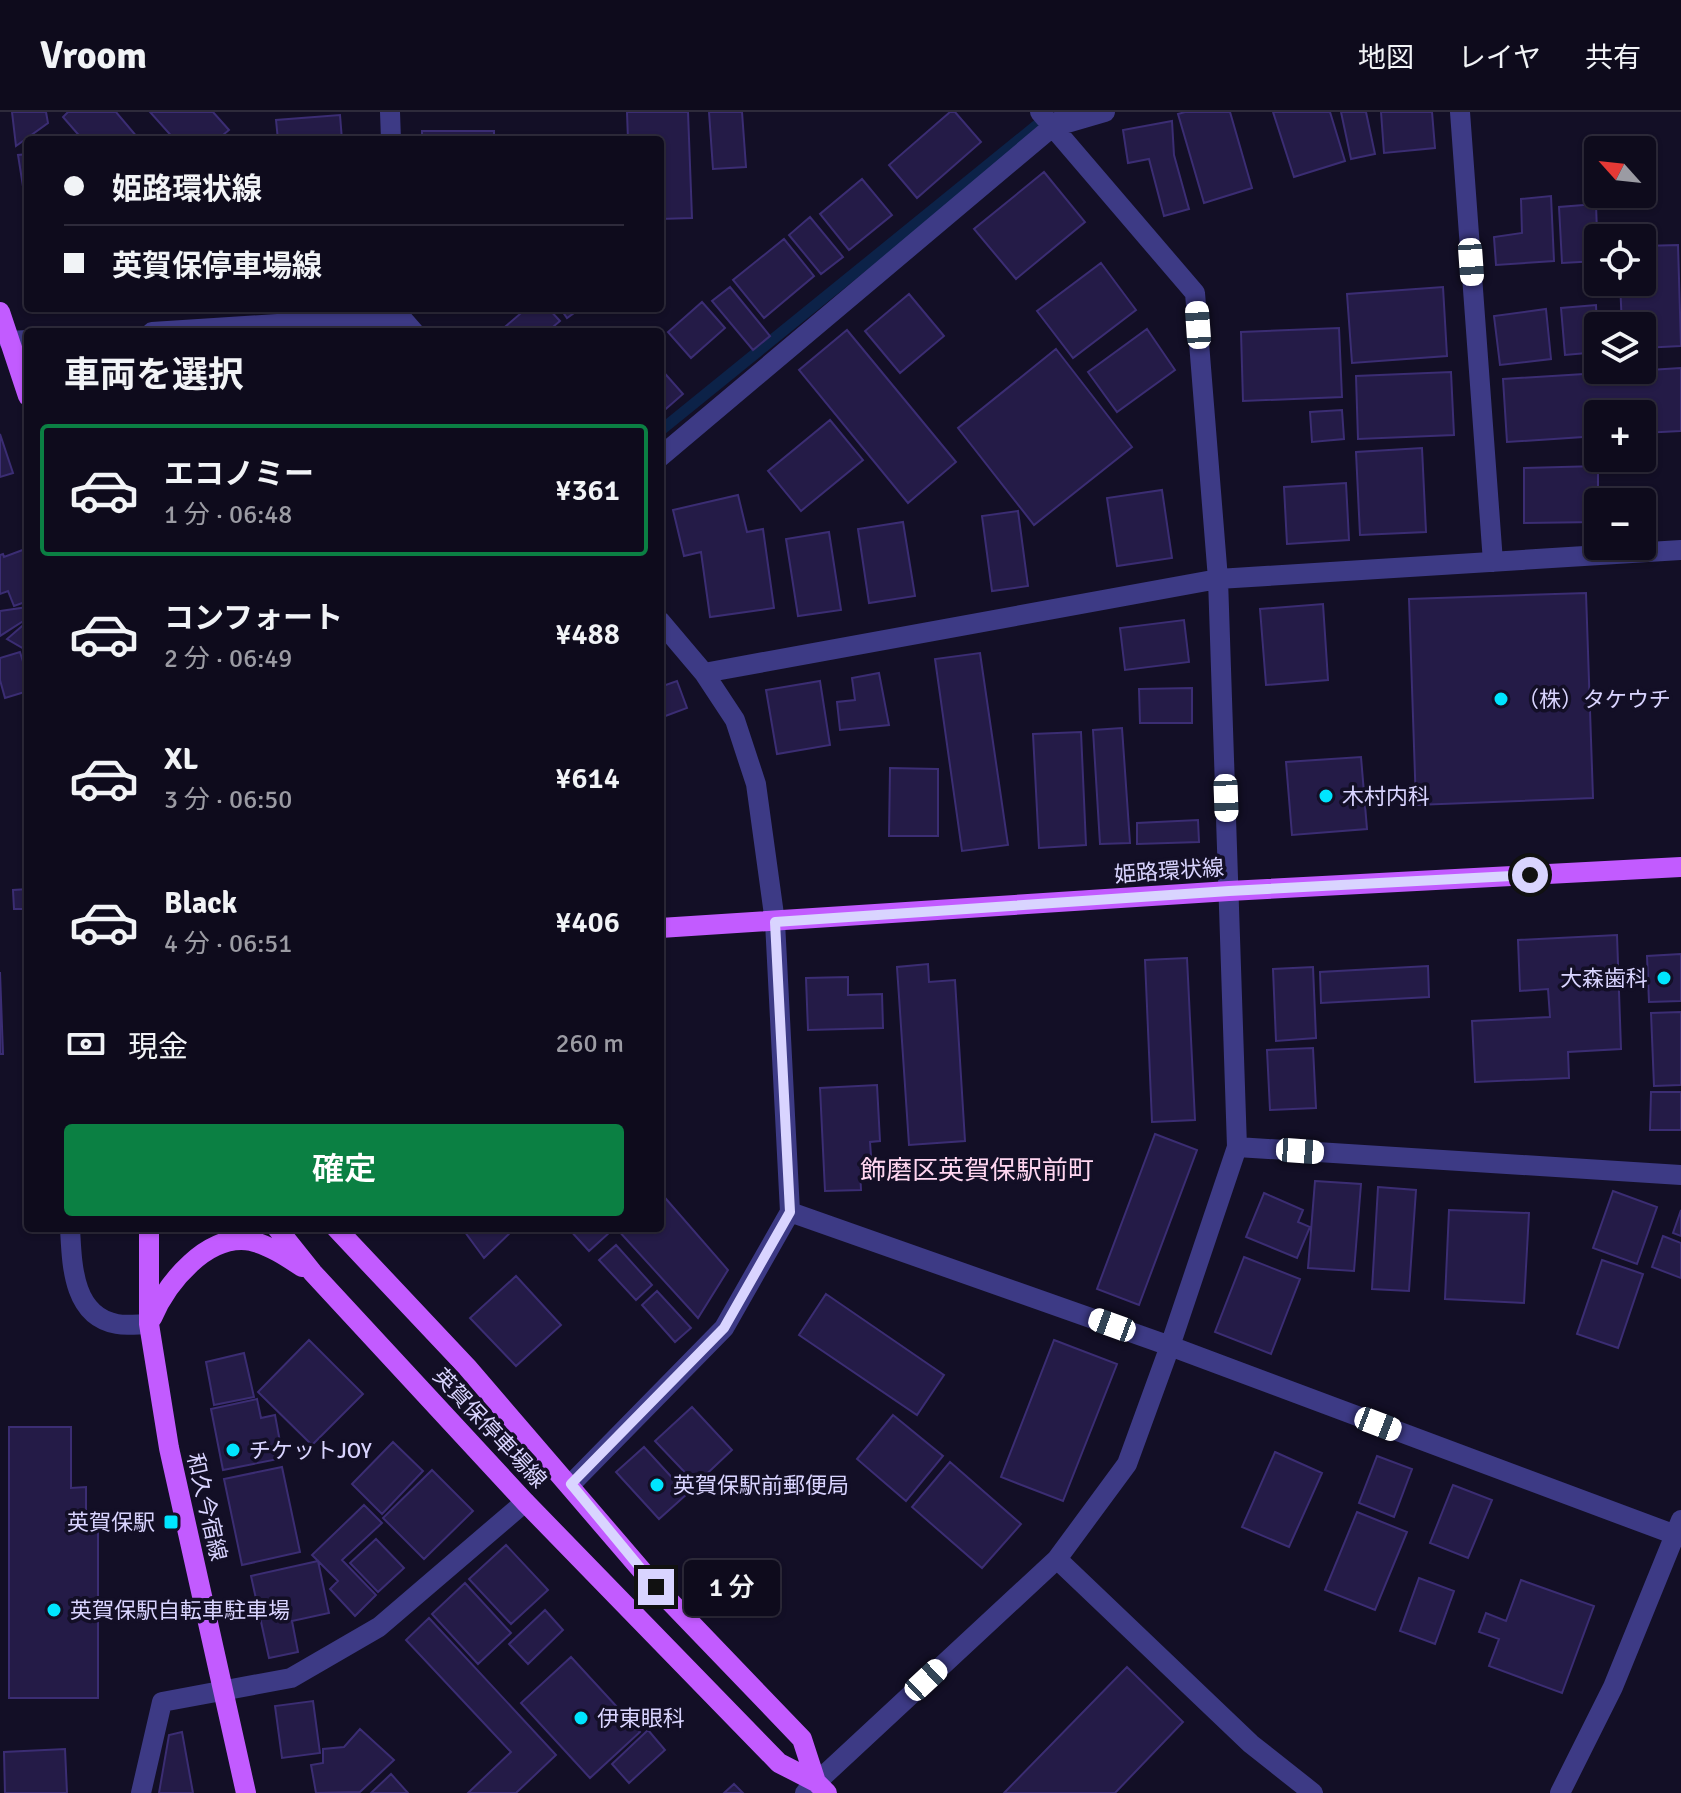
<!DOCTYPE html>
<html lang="ja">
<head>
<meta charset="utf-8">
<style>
  :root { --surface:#0e0b1c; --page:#1c1929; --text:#f1f3f6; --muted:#9b9ba3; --line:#2e2b3b; --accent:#0b8043 }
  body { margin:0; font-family:Signika,"Noto Sans JP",sans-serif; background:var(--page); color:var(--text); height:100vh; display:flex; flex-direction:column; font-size:30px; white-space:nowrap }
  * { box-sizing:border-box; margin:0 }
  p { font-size:26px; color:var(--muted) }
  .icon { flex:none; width:44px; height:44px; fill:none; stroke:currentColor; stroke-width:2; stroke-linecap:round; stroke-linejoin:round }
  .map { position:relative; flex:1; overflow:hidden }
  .side { position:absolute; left:24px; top:216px; width:640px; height:904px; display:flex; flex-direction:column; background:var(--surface); border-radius:8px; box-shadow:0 2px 6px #0004,0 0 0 2px var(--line) }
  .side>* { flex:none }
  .guide { position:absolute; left:24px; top:24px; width:640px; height:176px; border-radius:8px; box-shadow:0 2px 6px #0004,0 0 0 2px var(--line); display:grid; align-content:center; height:176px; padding:0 40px; background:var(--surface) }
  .needle { width:52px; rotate:297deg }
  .buttons { position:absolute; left:1584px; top:24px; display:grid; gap:16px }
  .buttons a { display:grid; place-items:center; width:72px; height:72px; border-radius:8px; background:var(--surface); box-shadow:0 2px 6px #0004,0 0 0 2px var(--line); font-size:40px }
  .end { position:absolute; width:36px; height:36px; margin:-18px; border:10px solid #d9d4ff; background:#111; box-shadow:0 0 0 4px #111 }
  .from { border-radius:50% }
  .bubble { position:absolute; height:56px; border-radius:8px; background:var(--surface); box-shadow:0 2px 6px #0004,0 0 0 2px var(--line); font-size:26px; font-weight:600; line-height:56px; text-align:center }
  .car { position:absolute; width:24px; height:48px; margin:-24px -12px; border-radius:10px; box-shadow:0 0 6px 2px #0007; background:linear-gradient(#fff 24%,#345 0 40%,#fff 0 76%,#345 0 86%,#fff 0) }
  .guide b { display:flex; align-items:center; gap:28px; height:76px; font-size:30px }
  .guide b+b { border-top:2px solid var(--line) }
  .guide i { width:20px; height:20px; background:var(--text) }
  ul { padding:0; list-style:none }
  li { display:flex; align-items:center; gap:24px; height:132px; margin:0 16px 12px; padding:0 24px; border:4px solid transparent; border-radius:8px }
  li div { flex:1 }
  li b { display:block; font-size:30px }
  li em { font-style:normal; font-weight:600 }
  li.selected { border-color:var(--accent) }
  li>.icon { width:72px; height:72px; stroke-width:1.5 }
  h2 { padding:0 40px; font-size:36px; line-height:96px }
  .pay { display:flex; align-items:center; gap:20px; height:88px; padding:0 40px; font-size:30px }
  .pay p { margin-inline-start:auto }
  .cta { display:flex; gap:16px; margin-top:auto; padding:16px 40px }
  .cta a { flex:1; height:92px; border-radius:8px; background:var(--accent); color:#fff; font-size:32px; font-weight:600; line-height:92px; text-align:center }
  header { display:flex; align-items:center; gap:48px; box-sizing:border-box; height:112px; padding:0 40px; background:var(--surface); border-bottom:2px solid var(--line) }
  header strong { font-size:38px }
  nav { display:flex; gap:44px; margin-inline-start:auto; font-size:28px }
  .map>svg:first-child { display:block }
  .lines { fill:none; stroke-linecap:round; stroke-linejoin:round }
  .stream { stroke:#0c2248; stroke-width:11 }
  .building { fill:#241b47; stroke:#3b2d73; stroke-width:2 }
  .minor { stroke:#3d3a85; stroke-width:20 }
  .major { stroke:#c25bff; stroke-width:20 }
  .route { stroke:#d9d4ff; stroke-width:10 }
  .poi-dot { fill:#00e5ff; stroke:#130f26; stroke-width:3 }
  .labels { text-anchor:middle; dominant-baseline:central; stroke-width:7; stroke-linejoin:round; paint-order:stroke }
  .poi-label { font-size:22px; fill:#d9d4ff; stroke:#130f26; text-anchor:start }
  .street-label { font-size:22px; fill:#d9d4ff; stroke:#130f26 }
  .quarter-label { font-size:26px; fill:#ffd6f0; stroke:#130f26 }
</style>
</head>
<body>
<header>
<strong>Vroom</strong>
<nav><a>地図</a><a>レイヤ</a><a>共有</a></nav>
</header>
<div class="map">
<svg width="1681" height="1681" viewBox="0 0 1681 1681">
  <rect width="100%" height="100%" fill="#130f26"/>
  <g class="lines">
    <path class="stream" d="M660,319L1048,4"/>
  </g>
  <path class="building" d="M12,0H46L48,11L16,34Z
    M68,0H116L138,26L135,28H83L63,5Z
    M150,0H213L229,18L217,28H175Z
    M627,0H688L692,106L660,107V28H628Z
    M709,0H742L746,55L713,57Z
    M950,0H955L981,30L917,86L889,53Z
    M1185,0H1230L1252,76L1204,91L1178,2Z
    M1273,0H1330L1345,49L1294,65Z
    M1341,0H1366L1375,42L1351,47Z
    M1381,0H1432L1435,36L1384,41Z
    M340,3L342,28H278L276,8Z
    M1172,9L1174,43L1189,97L1164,104L1149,47L1128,51L1123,18Z
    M422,19H494V28H422Z
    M28,42V87H25L18,43Z
    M1044,60L1085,110L1016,167L974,117Z
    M862,67L892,103L849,138L820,102Z
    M1551,84L1554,149L1496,153L1494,125L1522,121L1521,87Z
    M1596,92L1598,149L1562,151L1559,95Z
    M810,105L843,145L821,162L789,123Z
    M784,127L814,164L764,206L733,168Z
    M1678,133L1681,234L1642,236V214H1622L1620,170H1642V134Z
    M1101,151L1136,198L1073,246L1037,199Z
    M730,175L770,224L753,238L712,189Z
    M1443,175L1447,244L1352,251L1347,182Z
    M909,182L944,224L900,261L865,219Z
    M702,190L725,216L691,246L668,220Z
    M1596,193L1598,240L1565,243L1561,196Z
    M527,196H548L560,209L547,220H499Z
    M560,196H581L567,206Z
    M1546,197L1551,247L1500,253L1494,204Z
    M1339,216L1342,285L1243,289L1241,220Z
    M1147,217L1175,258L1117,300L1088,260Z
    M847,218L956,350L908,391L799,258Z
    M1056,237L1132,335L1034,413L958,316Z
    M660,256L683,282L660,302Z
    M1681,256V319L1642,321V302H1598V324L1507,330L1503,267Z
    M1451,260L1454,323L1358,327L1356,264Z
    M1342,298L1344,327L1312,330L1310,300Z
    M830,308L863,348L801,399L768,359Z
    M0,322L13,361L0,365Z
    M1422,336L1426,420L1360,423L1356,340Z
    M1598,354V410L1524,411V356Z
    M1346,371L1349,428L1287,432L1284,375Z
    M1162,378L1172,446L1117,454L1107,386Z
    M738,383L747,420L763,417L774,496L710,505L701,440L684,444L673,398Z
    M1018,399L1028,474L992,479L982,404Z
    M903,410L915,484L869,491L858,417Z
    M829,420L841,498L798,504L786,427Z
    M28,436V489L14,494L8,479L0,482V443L3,442L4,445Z
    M1586,481L1593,686L1416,693L1409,487Z
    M1323,492L1328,568L1266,573L1260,497Z
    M28,495V506L0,524V499Z
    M1184,508L1189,550L1125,558L1120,516Z
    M28,509V547L24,537L7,527Z
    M20,540L28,566V579L5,586L0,568V546Z
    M980,541L1008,733L962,739L935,547Z
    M879,561L889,613L840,618L837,590L855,588L852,566Z
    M677,569L687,596L660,606V575Z
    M820,569L830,633L777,642L766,578Z
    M1192,576V611H1140L1139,577Z
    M1122,616L1130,731L1100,732L1093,618Z
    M1081,620L1086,733L1039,736L1033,622Z
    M1361,645L1367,717L1292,723L1286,650Z
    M890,656L938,657V724H889Z
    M1198,708L1199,730L1137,732V711Z
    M28,777V797H14L13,778Z
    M1617,823L1621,937L1568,940L1569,966L1475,970L1472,909L1550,905L1548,877L1520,879L1518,828Z
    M1681,842V889L1649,890L1647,844Z
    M1187,846L1195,1008L1152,1010L1145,848Z
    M928,852L929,870L955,868L965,1029L909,1033L897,855Z
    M1428,854L1429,885L1321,891L1320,860Z
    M1313,855L1316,926L1276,929L1273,857Z
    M0,860L3,942H0Z
    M848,865V883L882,882L883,916L808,918L806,866Z
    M1681,900V973L1654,974L1651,901Z
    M1313,936L1316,996L1270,998L1267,938Z
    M877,973L880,1029L870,1030L872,1057L860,1058L861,1078L825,1079L820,976Z
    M1651,980H1681V1018H1650Z
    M1155,1022L1197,1038L1139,1193L1097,1177Z
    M1315,1069L1361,1072L1354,1159L1308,1156Z
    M1378,1075L1416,1078L1409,1179L1372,1177Z
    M1613,1079L1657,1095L1637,1152L1593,1136Z
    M660,1080L728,1158L698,1206L616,1116H660Z
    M1264,1081L1303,1098L1298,1110L1310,1115L1297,1146L1246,1125Z
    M1449,1098L1529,1101L1524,1191L1445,1187Z
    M1681,1098V1124L1673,1121Z
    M462,1116H515L484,1146Z
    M568,1116H605L609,1121L589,1139Z
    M1663,1124L1681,1131V1166L1652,1155Z
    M616,1133L652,1173L636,1188L599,1148Z
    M1244,1145L1300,1167L1271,1242L1215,1220Z
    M1602,1148L1643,1162L1618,1236L1577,1222Z
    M516,1164L561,1213L516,1254L470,1206Z
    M657,1179L691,1216L675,1230L642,1193Z
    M826,1182L944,1263L917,1303L799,1223Z
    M309,1228L363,1282L312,1333L258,1280Z
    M1054,1228L1117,1252L1063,1389L1001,1365Z
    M244,1241L254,1285L214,1293L206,1250Z
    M257,1287L261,1306L275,1303L283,1346L223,1358L211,1297Z
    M692,1295L732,1338L696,1372L655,1329Z
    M893,1303L943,1344L906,1389L857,1347Z
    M9,1315H71V1376L86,1375V1411H98V1586H9Z
    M393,1330L423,1359L382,1402L352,1372Z
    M644,1335L687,1382L659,1407L616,1360Z
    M1275,1340L1322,1361L1289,1435L1242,1415Z
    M1377,1344L1412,1357L1394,1405L1359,1391Z
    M950,1350L1021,1412L982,1456L912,1395Z
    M282,1355L300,1440L242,1453L224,1367Z
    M432,1358L473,1399L424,1447L383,1406Z
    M1453,1373L1492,1388L1468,1446L1430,1431Z
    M364,1393L382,1411L342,1448L376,1483L355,1504L330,1477L338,1469L312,1443Z
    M1357,1400L1407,1420L1375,1498L1325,1478Z
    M376,1427L404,1456L378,1480L350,1451Z
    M506,1433L548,1478L511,1512L469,1467Z
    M318,1449L329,1501L292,1509L298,1540L269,1546L251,1464Z
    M1419,1466L1454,1479L1435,1532L1400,1519Z
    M1521,1468L1594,1494L1562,1581L1489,1554L1499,1527L1479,1520L1486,1501L1506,1509Z
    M465,1471L511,1521L478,1552L432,1502Z
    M545,1498L563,1518L528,1552L509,1532Z
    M429,1506L556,1643L516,1681H468L511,1640L406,1528Z
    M571,1545L640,1620L590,1666L521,1591Z
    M1127,1555L1183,1610L1115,1681H1004Z
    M313,1589L320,1641L282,1646L275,1594Z
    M360,1617L394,1648L360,1680L316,1681L311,1653L323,1651V1637L344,1635Z
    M648,1618L665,1638L629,1671L612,1652Z
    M182,1620L193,1681H159L169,1623Z
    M65,1637L67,1681H5L4,1640Z
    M391,1662L408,1681H371Z
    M734,1672L743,1681H724Z"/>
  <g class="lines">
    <path class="minor" d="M390,0L391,28
      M1460,0L1493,450
      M1057,14L1105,0
      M400,196V204L414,220
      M152,220L400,204
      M9,229L28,228
      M660,345L1070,0
      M704,561L1218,467L1681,438
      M1237,1035L1681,1063
      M790,1100L1170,1234L1681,1425
      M70,1116C72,1151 72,1204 117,1212C127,1214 139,1212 149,1212
      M571,1372L724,1216L790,1100L775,810L756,672L735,608L704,561L660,509
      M1057,1447L1251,1632L1313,1681
      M141,1681L162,1590L291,1566L379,1515L525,1390
      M805,1681L1057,1447L1127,1352L1170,1234L1237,1035L1218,467L1195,181L1040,0
      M1560,1681L1613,1575L1681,1408"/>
    <path class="major" d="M0,200L28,284
      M660,816L1229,779L1681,755
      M149,1116V1212L169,1336L246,1681
      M277,1116L313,1161L525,1390L779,1651L816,1670L827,1681
      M336,1116L467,1255L656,1475L802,1627L816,1670
      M152,1206C167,1171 207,1121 251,1129C269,1133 287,1145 302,1155"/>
  </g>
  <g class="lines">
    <path class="route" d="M656,1475L571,1372L724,1216L790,1100L775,810L1229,779L1530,763"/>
  </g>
  <g class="poi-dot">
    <circle cx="1501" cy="587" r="8"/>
    <circle cx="1326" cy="684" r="8"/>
    <circle cx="1664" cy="866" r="8"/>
    <circle cx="233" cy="1338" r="8"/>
    <circle cx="657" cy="1373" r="8"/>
    <rect x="163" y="1402" width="16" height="16" rx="4"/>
    <circle cx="54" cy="1498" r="8"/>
    <circle cx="581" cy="1606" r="8"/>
  </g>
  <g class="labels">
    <g class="poi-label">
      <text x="1517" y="587">（株）タケウチ</text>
      <text x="1342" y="684">木村内科</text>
      <text x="1648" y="866" text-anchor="end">大森歯科</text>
      <text x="249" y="1338">チケットJOY</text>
      <text x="673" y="1373">英賀保駅前郵便局</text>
      <text x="155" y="1410" text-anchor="end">英賀保駅</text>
      <text x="70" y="1498">英賀保駅自転車駐車場</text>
      <text x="597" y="1606">伊東眼科</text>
    </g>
    <g class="street-label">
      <text transform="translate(1169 759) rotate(-4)">姫路環状線</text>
      <text transform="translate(490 1316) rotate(47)">英賀保停車場線</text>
      <text transform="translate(207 1395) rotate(77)">和久今宿線</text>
    </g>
    <g class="quarter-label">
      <text x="977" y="1059">飾磨区英賀保駅前町</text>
    </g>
  </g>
</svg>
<div class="buttons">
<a><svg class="needle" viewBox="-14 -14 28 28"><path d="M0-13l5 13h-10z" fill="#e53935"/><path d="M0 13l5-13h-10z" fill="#9b9ba3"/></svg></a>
<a><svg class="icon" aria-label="locate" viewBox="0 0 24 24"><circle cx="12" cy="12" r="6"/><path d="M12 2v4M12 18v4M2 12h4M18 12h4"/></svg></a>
<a><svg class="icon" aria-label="layers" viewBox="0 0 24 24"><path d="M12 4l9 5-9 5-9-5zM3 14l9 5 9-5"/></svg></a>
<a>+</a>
<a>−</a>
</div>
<i class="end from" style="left:1530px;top:763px"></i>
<i class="end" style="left:656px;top:1475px"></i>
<div class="bubble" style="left:684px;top:1448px;width:96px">1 分</div>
<i class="car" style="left:1471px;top:150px;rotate:176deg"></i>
<i class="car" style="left:1198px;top:213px;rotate:356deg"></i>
<i class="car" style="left:1226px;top:686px;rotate:178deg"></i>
<i class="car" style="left:1300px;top:1039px;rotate:94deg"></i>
<i class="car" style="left:1112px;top:1213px;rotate:290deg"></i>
<i class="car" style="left:1378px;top:1312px;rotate:111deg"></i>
<i class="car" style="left:926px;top:1568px;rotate:47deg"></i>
<div class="guide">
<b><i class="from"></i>姫路環状線</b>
<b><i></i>英賀保停車場線</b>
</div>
<section class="side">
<h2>車両を選択</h2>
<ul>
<li class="selected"><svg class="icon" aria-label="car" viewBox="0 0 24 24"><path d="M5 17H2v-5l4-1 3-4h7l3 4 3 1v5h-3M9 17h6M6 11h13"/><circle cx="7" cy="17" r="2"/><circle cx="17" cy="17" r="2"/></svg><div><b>エコノミー</b><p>1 分 · 06:48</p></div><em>¥361</em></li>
<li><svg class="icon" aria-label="car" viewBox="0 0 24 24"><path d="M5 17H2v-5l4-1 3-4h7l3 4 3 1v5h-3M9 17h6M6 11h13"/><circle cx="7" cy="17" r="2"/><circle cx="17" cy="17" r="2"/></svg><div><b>コンフォート</b><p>2 分 · 06:49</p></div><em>¥488</em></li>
<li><svg class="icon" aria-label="car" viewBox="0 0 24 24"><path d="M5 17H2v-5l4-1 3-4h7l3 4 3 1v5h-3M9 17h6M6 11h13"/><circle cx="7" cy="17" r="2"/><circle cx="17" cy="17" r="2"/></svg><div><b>XL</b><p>3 分 · 06:50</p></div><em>¥614</em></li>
<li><svg class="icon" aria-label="car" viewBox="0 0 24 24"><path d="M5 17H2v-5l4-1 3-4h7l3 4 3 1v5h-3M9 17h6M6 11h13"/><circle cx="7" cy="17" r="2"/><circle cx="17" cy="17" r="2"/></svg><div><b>Black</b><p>4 分 · 06:51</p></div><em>¥406</em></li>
</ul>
<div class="pay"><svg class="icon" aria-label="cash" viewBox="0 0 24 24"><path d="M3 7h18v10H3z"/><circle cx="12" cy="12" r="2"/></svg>現金<p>260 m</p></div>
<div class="cta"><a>確定</a></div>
</section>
</div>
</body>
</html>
